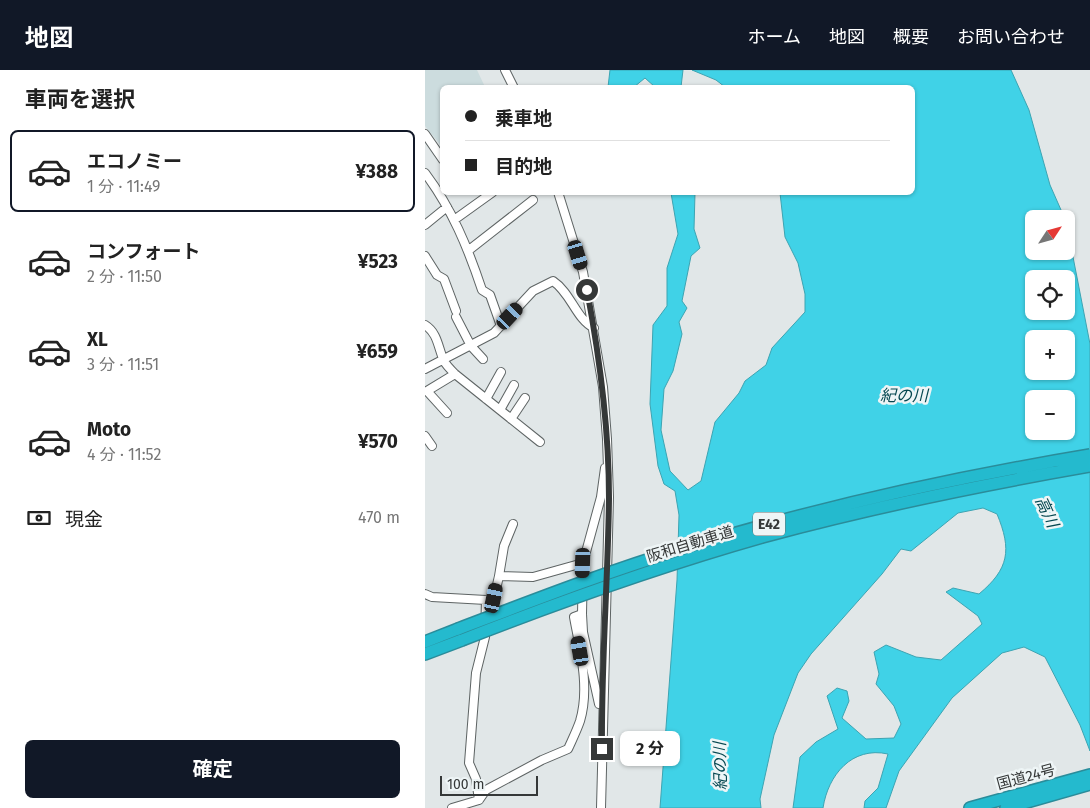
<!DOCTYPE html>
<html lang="ja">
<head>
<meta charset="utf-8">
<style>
  :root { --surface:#fff; --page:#f2f2f2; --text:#222; --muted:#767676; --line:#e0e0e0; --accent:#111827 }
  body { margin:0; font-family:"Fira Sans","Noto Sans JP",sans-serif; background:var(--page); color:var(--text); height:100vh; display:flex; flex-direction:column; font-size:19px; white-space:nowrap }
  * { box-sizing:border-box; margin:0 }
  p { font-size:16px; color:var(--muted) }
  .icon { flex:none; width:28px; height:28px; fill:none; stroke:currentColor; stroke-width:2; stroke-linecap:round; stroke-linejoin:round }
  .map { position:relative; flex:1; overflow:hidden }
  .side { display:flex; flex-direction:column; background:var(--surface); width:425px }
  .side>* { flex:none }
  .guide { position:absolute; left:15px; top:15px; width:475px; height:110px; border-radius:8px; box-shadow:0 1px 4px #0004; display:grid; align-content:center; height:110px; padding:0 25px; background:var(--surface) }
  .needle { width:32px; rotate:54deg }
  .controls { position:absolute; left:600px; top:140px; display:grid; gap:10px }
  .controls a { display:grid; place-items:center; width:50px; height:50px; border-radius:8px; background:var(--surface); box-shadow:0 1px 4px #0004; font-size:25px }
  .scale { position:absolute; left:15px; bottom:12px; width:98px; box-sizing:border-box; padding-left:5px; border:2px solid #353838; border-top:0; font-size:14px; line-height:18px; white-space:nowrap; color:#353838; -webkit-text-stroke:4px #eef5f6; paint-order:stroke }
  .end { position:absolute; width:22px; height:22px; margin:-11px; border:6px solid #353838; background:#fff; box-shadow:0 0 0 2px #fff }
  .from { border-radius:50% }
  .bubble { position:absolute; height:35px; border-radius:8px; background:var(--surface); box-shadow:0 1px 4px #0004; font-size:16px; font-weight:700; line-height:35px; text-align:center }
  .car { position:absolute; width:15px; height:30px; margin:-15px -8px; border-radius:6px; box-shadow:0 0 4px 1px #0007; background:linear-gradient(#222 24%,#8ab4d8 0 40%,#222 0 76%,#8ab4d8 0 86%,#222 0) }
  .guide b { display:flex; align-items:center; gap:18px; height:48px; font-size:19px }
  .guide b+b { border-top:1px solid var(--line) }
  .guide i { width:12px; height:12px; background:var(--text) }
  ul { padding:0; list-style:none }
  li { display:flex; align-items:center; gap:15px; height:82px; margin:0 10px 8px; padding:0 15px; border:2px solid transparent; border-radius:8px }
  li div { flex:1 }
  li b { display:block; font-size:19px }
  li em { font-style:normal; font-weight:700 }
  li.on { border-color:var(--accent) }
  li>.icon { width:45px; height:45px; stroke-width:1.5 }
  h2 { padding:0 25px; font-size:22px; line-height:60px }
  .pay { display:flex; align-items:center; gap:12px; height:55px; padding:0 25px; font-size:19px }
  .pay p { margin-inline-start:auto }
  .cta { display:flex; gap:10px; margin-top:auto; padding:10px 25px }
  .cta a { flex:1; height:58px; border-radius:8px; background:var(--accent); color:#fff; font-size:20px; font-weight:700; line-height:58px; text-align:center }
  header { display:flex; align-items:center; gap:30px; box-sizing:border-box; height:70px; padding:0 25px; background:var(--accent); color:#fff }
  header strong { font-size:24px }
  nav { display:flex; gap:28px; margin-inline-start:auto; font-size:18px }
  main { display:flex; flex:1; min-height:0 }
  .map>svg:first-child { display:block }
  .built { fill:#ccdcde }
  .water { fill:#40d2e7; stroke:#3da4b2; fill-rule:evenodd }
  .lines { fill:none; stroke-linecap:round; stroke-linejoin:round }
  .minor-casing { stroke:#5e6464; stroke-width:10 }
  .highway-casing { stroke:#2a8c9a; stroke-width:14 }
  .minor { stroke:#fff; stroke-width:8 }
  .highway { stroke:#24bace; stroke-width:11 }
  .highway-bridge-casing { stroke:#2a8c9a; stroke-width:14; stroke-linecap:butt }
  .highway-bridge { stroke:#24bace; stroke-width:11 }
  .route { stroke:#353838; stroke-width:6 }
  .labels { text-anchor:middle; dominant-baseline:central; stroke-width:5; stroke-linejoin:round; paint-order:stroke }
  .shield { fill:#eef5f6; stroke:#6c7171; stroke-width:1 }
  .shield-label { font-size:14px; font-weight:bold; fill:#353838 }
  .street-label { font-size:15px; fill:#353838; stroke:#eef5f6 }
  .water-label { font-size:16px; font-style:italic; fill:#054750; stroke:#eef5f6 }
</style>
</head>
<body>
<header>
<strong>地図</strong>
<nav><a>ホーム</a><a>地図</a><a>概要</a><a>お問い合わせ</a></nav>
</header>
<main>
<section class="side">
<h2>車両を選択</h2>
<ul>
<li class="on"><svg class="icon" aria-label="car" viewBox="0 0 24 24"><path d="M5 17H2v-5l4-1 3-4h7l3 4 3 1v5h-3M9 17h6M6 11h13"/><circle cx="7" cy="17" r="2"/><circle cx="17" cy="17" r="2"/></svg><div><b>エコノミー</b><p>1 分 · 11:49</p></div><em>¥388</em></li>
<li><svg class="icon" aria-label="car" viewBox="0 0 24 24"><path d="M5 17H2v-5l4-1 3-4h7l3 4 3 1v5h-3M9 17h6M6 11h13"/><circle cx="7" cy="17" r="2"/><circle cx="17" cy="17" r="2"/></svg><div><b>コンフォート</b><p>2 分 · 11:50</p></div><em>¥523</em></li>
<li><svg class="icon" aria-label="car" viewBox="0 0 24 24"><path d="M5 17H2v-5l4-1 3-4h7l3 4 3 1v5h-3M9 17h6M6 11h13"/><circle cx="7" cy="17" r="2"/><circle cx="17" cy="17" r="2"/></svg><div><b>XL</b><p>3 分 · 11:51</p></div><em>¥659</em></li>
<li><svg class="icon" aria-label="car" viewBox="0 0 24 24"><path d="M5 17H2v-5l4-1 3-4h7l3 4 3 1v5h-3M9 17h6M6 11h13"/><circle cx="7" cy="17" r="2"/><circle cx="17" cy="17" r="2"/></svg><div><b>Moto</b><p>4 分 · 11:52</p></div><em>¥570</em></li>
</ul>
<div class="pay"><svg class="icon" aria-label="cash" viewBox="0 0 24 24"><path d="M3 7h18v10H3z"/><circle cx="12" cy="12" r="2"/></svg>現金<p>470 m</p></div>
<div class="cta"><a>確定</a></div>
</section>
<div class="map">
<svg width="665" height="738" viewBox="0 0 665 738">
  <rect width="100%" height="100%" fill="#e1e7e8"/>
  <path class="built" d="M0,0H52L60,17L18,18L17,77L0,56Z"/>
  <path class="water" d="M185,0H258L256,17H230L220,8L209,17H183Z
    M267,0H586L604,40L625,115L640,149H609V181H641V151L665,274V681L655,655L620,587L599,577L577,583L527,628L474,701L461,738H439L440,731L453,718L463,684C427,676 403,705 398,738H368L375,687L391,672L413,659L402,626L412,618L422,621L424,631L417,648L441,669L469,668L476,654L469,636L451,614L454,604L449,582L461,575L491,587L516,590L557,554L553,546L521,522L528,518L554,524C584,499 587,480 572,444L558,438L533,443L486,481L476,479L457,504L386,584L373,603L349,665L335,729L336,738H235L252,510L254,445L250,421L239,414L233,396L225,334L228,255L242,236V198L253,164L246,123H270L269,159L275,178L266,186L257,231L262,238L254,252L257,264L248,301L239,319L236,360L245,401L263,420L276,411L290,352L314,323L320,311L341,295L347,278L380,242V224L373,193L360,167L355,123L488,122V18L300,17L291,10ZM609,209H641V241H609ZM609,269H641V301H609ZM609,329H641V361H609Z"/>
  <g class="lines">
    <defs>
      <path id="minor" d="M80,0L89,18
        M0,64L18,90
        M0,103C27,139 43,178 57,220L65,225L76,256
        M133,122L158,202L178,317L182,369L184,427L176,738
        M29,150L68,122
        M0,155L22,137
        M44,180L108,130
        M0,186L12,205L19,209L31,241
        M31,247L46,276L58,289
        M0,255C13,263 13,278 19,291C21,295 26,300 30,304L115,372
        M0,299L69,263L108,221L128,211C146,223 151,249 169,258
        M61,329L76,302
        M75,340L89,315
        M22,343L2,321L30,304
        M86,349L100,328
        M0,366L7,376
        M74,506L79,476L88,454
        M0,524L7,527L61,530L69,528L74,506L108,507L158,493
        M174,634L158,562L157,544L158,493L176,427L180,398
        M54,730L51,709L44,693L51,603L60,567L61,530
        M27,738L54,730L61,720L117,690L143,679C147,670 152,660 155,651C165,618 155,580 149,547L157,544"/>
      <path id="highway" d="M0,572L33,559
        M0,584L37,570
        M545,738L665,705
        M581,738L665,714"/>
    </defs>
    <use href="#minor" class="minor-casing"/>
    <use href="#highway" class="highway-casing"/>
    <use href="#minor" class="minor"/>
    <use href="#highway" class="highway"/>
    <defs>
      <path id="highway-bridge" d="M33,559C107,531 181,502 257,479C391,438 527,408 665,385
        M37,570C137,531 238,495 341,466C448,437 556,415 665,396"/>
    </defs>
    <use href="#highway-bridge" class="highway-bridge-casing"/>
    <use href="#highway-bridge" class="highway-bridge"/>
  </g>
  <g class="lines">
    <path class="route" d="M162,220C175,289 184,358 184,428C183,512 176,595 177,679"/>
  </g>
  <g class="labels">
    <rect class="shield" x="328" y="442.5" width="32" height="23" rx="4"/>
    <g class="shield-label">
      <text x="344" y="454">E42</text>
    </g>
    <g class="street-label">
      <text transform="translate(265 474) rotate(-17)">阪和自動車道</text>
      <text transform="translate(601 707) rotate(-15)">国道24号</text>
    </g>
    <g class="water-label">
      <text x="479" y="325">紀の川</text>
      <text transform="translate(622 442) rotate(65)">高川</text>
      <text transform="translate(295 696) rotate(-91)">紀の川</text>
    </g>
  </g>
</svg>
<div class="controls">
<a><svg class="needle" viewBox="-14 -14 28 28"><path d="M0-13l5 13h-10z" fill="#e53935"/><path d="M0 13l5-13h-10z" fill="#767676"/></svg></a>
<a><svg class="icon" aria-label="locate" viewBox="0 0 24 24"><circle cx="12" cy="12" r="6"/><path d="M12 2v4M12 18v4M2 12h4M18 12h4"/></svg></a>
<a>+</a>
<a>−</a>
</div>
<div class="scale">100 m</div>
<i class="end from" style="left:162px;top:220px"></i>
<i class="end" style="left:177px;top:679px"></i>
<div class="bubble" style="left:195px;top:661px;width:60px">2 分</div>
<i class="car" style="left:153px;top:185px;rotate:163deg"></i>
<i class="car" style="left:85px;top:246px;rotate:43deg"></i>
<i class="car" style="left:158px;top:493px;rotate:182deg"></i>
<i class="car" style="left:69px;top:528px;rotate:12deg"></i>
<i class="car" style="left:155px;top:581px;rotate:350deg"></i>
<div class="guide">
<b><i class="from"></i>乗車地</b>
<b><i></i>目的地</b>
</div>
</div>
</main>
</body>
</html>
